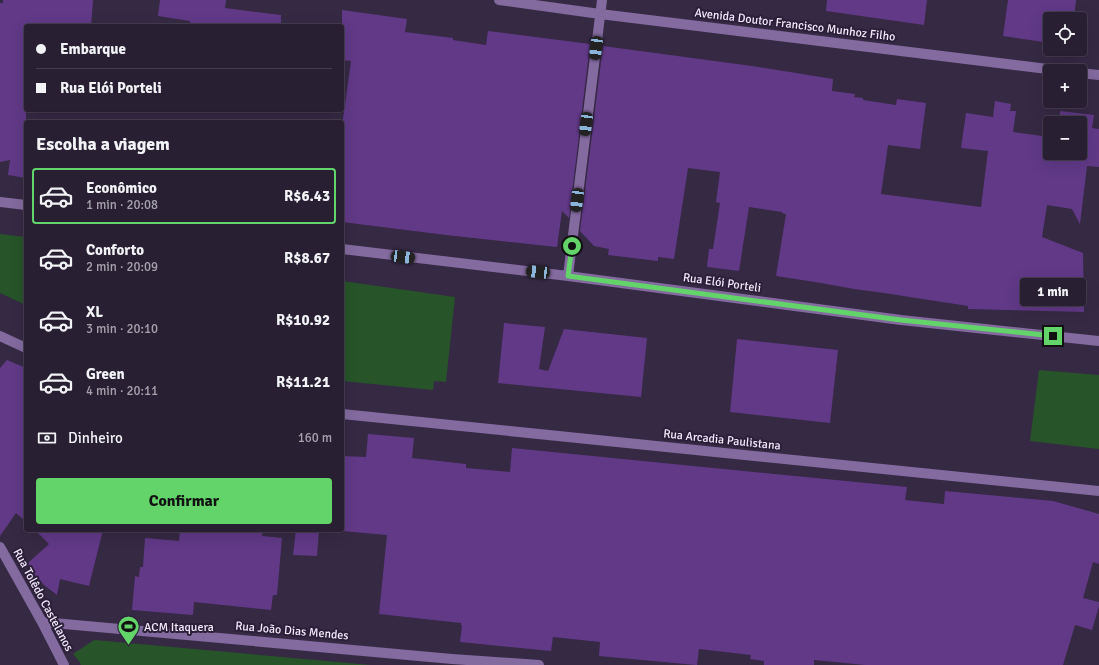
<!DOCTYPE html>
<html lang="pt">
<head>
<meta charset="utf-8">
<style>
  :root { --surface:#281f33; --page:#30273b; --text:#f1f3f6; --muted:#a5a2ac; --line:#443d4e; --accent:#62d469 }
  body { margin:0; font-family:Signika,sans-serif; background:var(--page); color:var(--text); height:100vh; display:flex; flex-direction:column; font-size:15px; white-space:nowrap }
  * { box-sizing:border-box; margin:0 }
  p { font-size:13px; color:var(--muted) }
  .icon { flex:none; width:22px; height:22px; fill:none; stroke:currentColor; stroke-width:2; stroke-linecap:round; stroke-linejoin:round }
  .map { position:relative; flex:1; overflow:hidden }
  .side { position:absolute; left:24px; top:120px; width:320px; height:412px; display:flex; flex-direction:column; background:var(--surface); border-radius:4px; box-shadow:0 4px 16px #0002,0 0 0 1px var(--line) }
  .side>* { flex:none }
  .hud { position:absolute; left:24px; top:24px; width:320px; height:88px; border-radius:4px; box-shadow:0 4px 16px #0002,0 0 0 1px var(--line); display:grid; align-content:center; height:88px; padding:0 12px; background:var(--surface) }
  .controls { position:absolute; left:1043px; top:12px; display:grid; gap:8px }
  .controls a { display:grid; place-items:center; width:44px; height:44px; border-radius:4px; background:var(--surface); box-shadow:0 4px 16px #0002,0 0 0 1px var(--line); font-size:20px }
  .end { position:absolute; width:18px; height:18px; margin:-9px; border:5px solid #62d469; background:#111; box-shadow:0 0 0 2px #111 }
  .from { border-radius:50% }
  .bubble { position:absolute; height:28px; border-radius:4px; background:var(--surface); box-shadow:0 4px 16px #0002,0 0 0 1px var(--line); font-size:13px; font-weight:700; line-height:28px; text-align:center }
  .car { position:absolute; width:12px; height:24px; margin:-12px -6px; border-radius:5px; box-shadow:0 0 3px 1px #0007; background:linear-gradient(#222 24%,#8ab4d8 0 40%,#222 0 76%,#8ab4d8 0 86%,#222 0) }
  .hud b { display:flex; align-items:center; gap:14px; height:38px; font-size:15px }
  .hud b+b { border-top:1px solid var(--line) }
  .hud i { width:10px; height:10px; background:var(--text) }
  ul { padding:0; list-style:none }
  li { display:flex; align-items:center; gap:12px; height:56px; margin:0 8px 6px; padding:0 4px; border:2px solid transparent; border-radius:4px }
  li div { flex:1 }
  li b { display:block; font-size:15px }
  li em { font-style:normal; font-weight:700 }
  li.active { border-color:var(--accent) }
  li>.icon { width:36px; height:36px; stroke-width:1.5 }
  h2 { padding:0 12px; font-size:18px; line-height:48px }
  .pay { display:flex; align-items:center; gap:10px; height:44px; padding:0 12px; font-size:15px }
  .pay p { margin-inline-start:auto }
  .primary-button { display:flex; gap:8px; margin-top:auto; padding:8px 12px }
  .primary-button a { flex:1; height:46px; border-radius:4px; background:var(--accent); color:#111; font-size:16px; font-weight:700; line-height:46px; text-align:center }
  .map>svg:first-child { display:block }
  .green { fill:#275429 }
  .building { fill:#613987 }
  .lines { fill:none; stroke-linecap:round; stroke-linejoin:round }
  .minor { stroke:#836a9f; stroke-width:10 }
  .route { stroke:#62d469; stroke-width:5 }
  .labels { text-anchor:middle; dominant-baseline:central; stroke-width:4; stroke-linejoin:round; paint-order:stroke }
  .street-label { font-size:12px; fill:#f2eafc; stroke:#2c1f39 }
  .poi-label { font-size:12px; fill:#f2eafc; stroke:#2c1f39; text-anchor:start }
</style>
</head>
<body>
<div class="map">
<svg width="1099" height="665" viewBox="0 0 1099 665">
  <rect width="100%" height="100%" fill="#362944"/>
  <path class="green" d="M0,234L26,237V305L0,293Z
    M342,281L455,297L446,382L434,381L433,390L342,381Z
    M1039,370L1099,375V449L1030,441Z
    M94,640L371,665H81L79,661L73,654Z"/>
  <path class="building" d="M3,0H93L91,26H26V178L8,175L10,160L0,162V3H3Z
    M160,0H226L225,8L281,15V26H190V21L158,16Z
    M827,0H927L924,25L826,11Z
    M1008,0H1076L1074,19H1050V43L1003,36Z
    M342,10L407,19L405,32L453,38V40L486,45L488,31L590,44L569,218L562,211L557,247L446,235L342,222V126L351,61L342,60Z
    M603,46L752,66L833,79L832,91L855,94L854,97L863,98V100L896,105L897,99L926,103L920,149L888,145L881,194L981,207L988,151L961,148L966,113L993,117L995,101L1011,104L1010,111H1016L1013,132L1050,137V153H1080V123H1059L1060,111L1094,115L1092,128L1099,129V167L1087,166L1080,224L1072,209L1047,205L1042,237L1083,253L1084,312L968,309V306L884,293L854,289L821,283L776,276L786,214L782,213V212L749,207L739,271L707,267L709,249H713L720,203L716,202L720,172L688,168L674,259L658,257V261L608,255L609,249L594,246L580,231Z
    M504,323L545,327L539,369L548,371L564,329L647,338L641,397L498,383Z
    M737,339L838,350L830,423L730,412Z
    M7,360L26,368V522L16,513L0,536V368Z
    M368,434L414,438L412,458L466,464V468L510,472L512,448L907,487L905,500L944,504L945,491L1053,501L1099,514V564L1093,562L1083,598L1099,602V606L1092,630L1075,625L1063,665H865L814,660V665H764V661L750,659L751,655L699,649L697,665H696L599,656L600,642L553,637L551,651L460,642L462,625H461V623L379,614L387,535L342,531V456L366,457Z
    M35,530H103L89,586L60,579L57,595L44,585L35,575L28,563L49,544Z
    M180,530H263L262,536L282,538L277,595H273L271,610L194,602L193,615L132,610L135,576L139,577L140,567H143L145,538L179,541Z
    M296,530H319L317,556L293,555Z"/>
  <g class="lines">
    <path class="minor" d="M499,0L600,14L1064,71
      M1080,73L1099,75
      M0,202L26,205
      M342,249L568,276L901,320L1099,341
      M568,276L602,0
      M0,336L26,348
      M342,414L1099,491
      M0,547L42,622L64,665
      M42,622L452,659L539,665"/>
  </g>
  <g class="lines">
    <path class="route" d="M572,246L568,276L901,320L1053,336"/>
  </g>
  <defs>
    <symbol id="stadium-pin" viewBox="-11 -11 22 30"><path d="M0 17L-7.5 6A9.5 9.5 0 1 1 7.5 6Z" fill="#62d469" stroke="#2c1f39"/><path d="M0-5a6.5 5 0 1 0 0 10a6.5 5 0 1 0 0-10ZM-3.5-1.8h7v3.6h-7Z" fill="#111"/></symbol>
  </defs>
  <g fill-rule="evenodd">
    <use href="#stadium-pin" x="116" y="614" width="25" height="34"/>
  </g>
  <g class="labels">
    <g class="street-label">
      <text transform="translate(795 25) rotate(7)">Avenida Doutor Francisco Munhoz Filho</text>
      <text transform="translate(722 283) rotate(8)">Rua Elói Porteli</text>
      <text transform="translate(722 440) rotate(6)">Rua Arcadia Paulistana</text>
      <text transform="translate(43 600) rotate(62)">Rua Tolêdo Castelanos</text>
      <text transform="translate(292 631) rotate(5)">Rua João Dias Mendes</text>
    </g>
    <g class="poi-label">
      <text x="144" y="627">ACM Itaquera</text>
    </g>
  </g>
</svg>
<div class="controls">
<a><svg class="icon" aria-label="locate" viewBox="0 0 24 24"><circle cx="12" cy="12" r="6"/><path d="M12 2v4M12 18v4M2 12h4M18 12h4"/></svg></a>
<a>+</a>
<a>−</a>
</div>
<i class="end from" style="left:572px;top:246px"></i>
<i class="end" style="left:1053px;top:336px"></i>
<div class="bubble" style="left:1020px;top:278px;width:66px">1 min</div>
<i class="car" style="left:596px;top:48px;rotate:187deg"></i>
<i class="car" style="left:586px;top:124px;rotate:187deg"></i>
<i class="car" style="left:577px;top:200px;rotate:187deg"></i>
<i class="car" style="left:403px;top:257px;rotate:97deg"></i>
<i class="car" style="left:538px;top:272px;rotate:276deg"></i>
<div class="hud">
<b><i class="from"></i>Embarque</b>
<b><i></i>Rua Elói Porteli</b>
</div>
<section class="side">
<h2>Escolha a viagem</h2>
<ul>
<li class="active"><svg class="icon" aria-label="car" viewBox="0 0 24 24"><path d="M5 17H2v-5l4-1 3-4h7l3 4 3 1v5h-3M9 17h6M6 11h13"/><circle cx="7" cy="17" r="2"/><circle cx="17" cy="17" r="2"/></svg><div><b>Econômico</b><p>1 min · 20:08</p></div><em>R$6.43</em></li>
<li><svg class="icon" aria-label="car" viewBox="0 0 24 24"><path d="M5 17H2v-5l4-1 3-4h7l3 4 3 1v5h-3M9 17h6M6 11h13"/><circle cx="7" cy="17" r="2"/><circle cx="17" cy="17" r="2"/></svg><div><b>Conforto</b><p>2 min · 20:09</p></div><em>R$8.67</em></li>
<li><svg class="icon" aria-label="car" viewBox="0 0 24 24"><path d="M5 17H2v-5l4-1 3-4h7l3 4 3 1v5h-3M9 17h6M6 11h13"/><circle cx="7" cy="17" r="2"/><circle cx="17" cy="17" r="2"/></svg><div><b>XL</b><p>3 min · 20:10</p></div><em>R$10.92</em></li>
<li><svg class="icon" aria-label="car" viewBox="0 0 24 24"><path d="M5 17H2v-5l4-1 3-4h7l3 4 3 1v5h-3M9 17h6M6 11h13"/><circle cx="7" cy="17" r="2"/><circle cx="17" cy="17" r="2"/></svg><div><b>Green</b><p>4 min · 20:11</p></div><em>R$11.21</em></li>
</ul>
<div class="pay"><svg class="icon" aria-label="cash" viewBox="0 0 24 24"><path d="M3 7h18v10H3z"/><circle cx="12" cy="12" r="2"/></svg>Dinheiro<p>160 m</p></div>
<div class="primary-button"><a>Confirmar</a></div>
</section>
</div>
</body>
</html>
